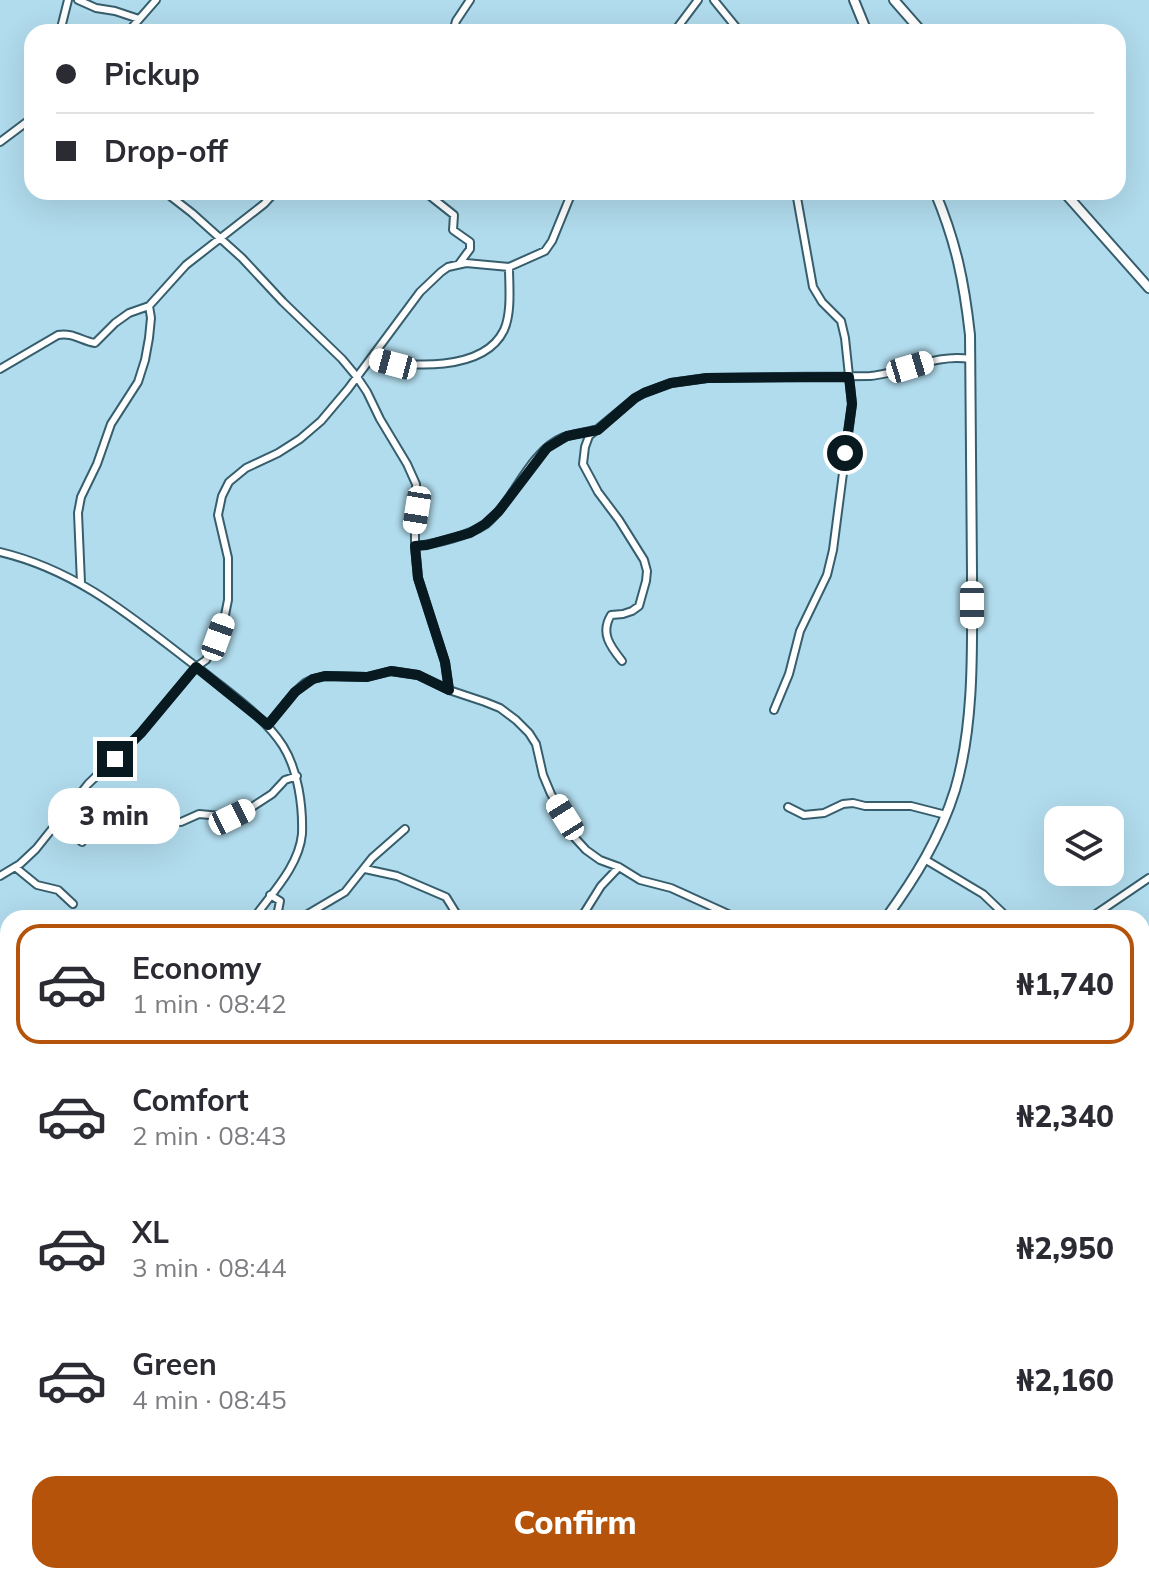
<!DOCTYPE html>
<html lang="en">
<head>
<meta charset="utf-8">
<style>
  :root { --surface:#fff; --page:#f7f7f7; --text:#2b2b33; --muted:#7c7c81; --line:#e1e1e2; --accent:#b45309 }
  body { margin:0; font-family:Mulish,sans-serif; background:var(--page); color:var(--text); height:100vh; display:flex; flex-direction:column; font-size:30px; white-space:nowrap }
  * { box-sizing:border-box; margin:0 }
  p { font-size:26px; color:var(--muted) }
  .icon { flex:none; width:44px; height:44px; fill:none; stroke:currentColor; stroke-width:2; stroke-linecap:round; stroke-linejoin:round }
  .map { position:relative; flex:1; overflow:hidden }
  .details { position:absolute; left:0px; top:910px; width:1150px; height:674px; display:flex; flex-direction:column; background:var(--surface); border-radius:24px 24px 0 0; box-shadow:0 8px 32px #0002 }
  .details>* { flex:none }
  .hud { position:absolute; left:24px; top:24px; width:1102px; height:176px; border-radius:24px; box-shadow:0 8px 32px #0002; display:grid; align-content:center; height:176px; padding:0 32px; background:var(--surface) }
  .controls { position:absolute; left:1044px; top:806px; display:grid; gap:16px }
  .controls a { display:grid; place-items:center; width:80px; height:80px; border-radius:16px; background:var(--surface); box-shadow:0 8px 32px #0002; font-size:40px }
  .end { position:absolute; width:36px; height:36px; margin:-18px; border:10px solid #08191f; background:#fff; box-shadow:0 0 0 4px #fff }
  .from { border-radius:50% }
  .bubble { position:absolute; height:56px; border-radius:24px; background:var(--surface); box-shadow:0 8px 32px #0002; font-size:26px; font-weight:800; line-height:56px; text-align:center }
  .car { position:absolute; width:24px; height:48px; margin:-24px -12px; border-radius:10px; box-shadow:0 0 6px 2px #0007; background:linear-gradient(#fff 24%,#345 0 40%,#fff 0 76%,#345 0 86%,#fff 0) }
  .hud b { display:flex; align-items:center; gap:28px; height:76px; font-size:30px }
  .hud b+b { border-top:2px solid var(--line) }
  .hud i { width:20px; height:20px; background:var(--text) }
  ul { padding:14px 0 0; list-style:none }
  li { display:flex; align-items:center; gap:24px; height:120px; margin:0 16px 12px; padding:0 16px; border:4px solid transparent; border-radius:24px }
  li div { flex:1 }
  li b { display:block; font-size:30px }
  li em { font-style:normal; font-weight:800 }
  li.current { border-color:var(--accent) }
  li>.icon { width:72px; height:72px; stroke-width:1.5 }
  .primary-button { display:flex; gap:16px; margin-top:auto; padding:16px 32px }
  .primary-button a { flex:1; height:92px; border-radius:24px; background:var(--accent); color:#fff; font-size:32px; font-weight:800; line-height:92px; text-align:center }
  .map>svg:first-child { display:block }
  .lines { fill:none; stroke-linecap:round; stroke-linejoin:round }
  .street-casing { stroke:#375e6d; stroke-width:10 }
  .secondary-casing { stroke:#375e6d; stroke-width:12 }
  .street { stroke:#fff; stroke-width:6 }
  .secondary { stroke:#fff; stroke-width:8 }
  .route { stroke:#08191f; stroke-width:10 }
</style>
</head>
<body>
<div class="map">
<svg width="1149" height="1583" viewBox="0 0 1149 1583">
  <rect width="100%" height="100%" fill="#b1dced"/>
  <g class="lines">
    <defs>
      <path id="street" d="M78,0L96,8L115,11L139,19
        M714,0L740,32
        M60,32L68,0
        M128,32L156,0
        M453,32L456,21L470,0
        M674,32L698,0
        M0,142L32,118
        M165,192L192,213L242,258L283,302L342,359L357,377L367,392L380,419L407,464L416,484L417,510L415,526V546L418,578L445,662L449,690
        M425,192L454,215L453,230L470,242V249L459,264
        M371,358C408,368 484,372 504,330C512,312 509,286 509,267
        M0,369L58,335C72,332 82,341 95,343L115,323L129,313L149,306L186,265L264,204L275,192
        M415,546C436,544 468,536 486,524C496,516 503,506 510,496C524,475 539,447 564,437C574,434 585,432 595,430
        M0,552C80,571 135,620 198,668C226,690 264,716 283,746C298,770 303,806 302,834C299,866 272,893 254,918
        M81,583L78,513L81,497L97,464L111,424L138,382L145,360L149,338L151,318L149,306
        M622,661C610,646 600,633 611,615L623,614L632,611L639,606L646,581L647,571L644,560L619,520L598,492L583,464L585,447L589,436L635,398L644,393L671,383L707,378L870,376C904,373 936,353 970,359
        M774,710L789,674L800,631L827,575L833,550L852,404L845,338L841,321L822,302L813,287L796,192
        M268,725L295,692L305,683L313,679L325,676L367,677L391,671L418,675L449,690L485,702L500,708L516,720L529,733L536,744L543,775L551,794L565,817L575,838L586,850L600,860L619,867L640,880L671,888L737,918
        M788,807L804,815L824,813L843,804L853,803L865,806H911L946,815
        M58,822L82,842
        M181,822L199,814L232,817L252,807L272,794L285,780L297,776
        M926,860L983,894L1008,918
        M15,867L37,885L58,890L73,904
        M365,869L397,876L446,897L459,918
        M0,876L20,864L36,849L88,784L141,733L196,667L206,660L210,653L224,620L228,600V558L218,515L222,496L229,482L246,468L278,453L300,439L321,421L348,389L420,292L441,272L448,267L466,263L509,267L545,251L552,241L572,192
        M270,895L280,901L278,911L285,918
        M301,918L345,892L372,858L405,829
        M581,918L601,886L619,867
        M1090,918L1149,878
        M0,993L8,992
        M1142,1207L1149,1204
        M0,1273L8,1261
        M1142,1491L1149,1492
        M802,1576L815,1583
        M241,1583L243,1576
        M941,1583L945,1576
        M1148,1583L1149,1580"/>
      <path id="secondary" d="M854,0L867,32
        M894,0L922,32
        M1064,192L1149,288
        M886,918C915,878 940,838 955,790C975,723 972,642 972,573C971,493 971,414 970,335C964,281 956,242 935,192
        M0,1442L8,1443"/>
    </defs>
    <use href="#street" class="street-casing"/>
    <use href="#secondary" class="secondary-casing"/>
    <use href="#street" class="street"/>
    <use href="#secondary" class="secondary"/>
  </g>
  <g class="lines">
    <path class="route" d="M115,759L141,733L196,667L268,725L295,692L313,679L325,676L367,677L391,671L418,675L449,690L445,662L418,578L415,546L427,545L470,533L485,524L499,511L547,448L567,436L598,430L635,398L644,393L671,383L707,378L849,377L852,404L845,453"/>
  </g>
</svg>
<div class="controls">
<a><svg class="icon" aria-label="layers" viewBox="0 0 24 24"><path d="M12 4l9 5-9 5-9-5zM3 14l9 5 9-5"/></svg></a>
</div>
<i class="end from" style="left:845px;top:453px"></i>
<i class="end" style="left:115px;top:759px"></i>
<div class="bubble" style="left:48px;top:788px;width:132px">3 min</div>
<i class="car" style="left:393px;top:364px;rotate:285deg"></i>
<i class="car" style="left:910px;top:367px;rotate:73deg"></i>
<i class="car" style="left:417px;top:510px;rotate:189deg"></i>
<i class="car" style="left:972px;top:605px;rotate:180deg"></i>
<i class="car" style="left:218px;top:637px;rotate:20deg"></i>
<i class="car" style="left:232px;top:817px;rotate:64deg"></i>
<i class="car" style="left:565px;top:817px;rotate:328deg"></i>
<div class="hud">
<b><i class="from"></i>Pickup</b>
<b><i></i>Drop-off</b>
</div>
<section class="details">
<ul>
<li class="current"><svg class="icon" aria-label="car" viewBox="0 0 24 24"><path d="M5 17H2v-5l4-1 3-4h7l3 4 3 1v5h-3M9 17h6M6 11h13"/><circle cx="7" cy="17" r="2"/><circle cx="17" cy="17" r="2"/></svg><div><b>Economy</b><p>1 min · 08:42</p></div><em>₦1,740</em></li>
<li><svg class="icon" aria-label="car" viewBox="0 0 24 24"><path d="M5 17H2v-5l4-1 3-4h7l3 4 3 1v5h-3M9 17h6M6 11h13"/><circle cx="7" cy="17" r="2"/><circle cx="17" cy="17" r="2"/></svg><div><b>Comfort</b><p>2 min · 08:43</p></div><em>₦2,340</em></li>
<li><svg class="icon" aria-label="car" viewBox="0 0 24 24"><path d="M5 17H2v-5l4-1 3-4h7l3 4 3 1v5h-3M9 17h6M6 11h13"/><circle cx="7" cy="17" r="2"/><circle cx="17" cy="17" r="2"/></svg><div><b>XL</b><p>3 min · 08:44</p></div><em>₦2,950</em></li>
<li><svg class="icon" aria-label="car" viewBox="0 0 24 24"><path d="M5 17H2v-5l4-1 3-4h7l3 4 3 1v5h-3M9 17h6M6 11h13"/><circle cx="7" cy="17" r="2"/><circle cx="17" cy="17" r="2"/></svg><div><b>Green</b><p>4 min · 08:45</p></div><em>₦2,160</em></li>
</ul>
<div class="primary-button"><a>Confirm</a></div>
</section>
</div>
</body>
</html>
